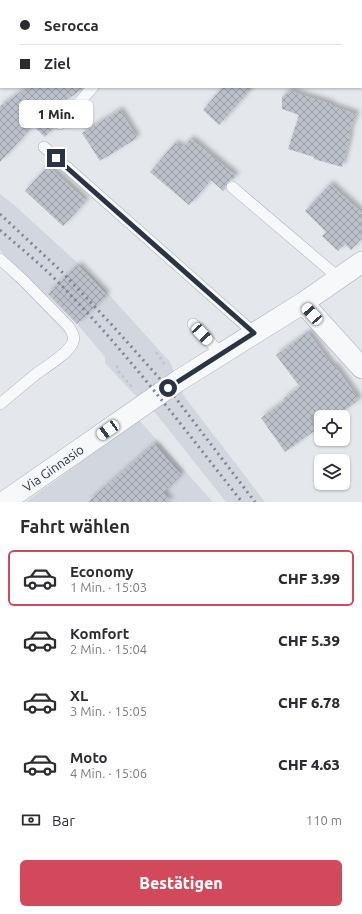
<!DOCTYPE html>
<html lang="de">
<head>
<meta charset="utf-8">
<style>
  :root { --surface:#fff; --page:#f7f7f7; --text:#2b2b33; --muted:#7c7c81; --line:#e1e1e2; --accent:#d1495b }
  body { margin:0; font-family:Ubuntu,sans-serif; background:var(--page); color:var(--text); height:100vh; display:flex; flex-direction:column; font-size:15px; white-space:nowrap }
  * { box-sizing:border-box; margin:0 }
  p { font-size:13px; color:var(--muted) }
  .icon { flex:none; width:22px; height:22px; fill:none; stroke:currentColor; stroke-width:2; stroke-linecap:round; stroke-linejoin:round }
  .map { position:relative; height:502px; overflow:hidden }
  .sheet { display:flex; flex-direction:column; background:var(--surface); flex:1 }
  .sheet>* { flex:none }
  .top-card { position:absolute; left:0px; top:0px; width:362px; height:88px; box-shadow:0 1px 3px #0004; display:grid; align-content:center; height:88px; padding:0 20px; background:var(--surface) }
  .fabs { position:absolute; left:314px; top:410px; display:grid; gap:8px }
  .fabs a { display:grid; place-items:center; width:36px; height:36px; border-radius:6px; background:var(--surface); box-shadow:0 1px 3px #0004; font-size:20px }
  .end { position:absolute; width:18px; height:18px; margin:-9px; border:5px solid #2b3445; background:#fff; box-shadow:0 0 0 2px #fff }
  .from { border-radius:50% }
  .bubble { position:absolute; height:28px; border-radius:6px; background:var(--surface); box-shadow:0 1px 3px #0004; font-size:13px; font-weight:800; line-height:28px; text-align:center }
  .car { position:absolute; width:12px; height:24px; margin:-12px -6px; border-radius:5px; box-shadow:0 0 3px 1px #0007; background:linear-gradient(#fff 24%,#345 0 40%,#fff 0 76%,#345 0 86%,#fff 0) }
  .top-card b { display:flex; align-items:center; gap:14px; height:38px; font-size:15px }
  .top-card b+b { border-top:1px solid var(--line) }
  .top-card i { width:10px; height:10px; background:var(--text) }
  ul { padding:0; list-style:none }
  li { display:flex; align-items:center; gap:12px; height:56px; margin:0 8px 6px; padding:0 12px; border:2px solid transparent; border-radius:6px }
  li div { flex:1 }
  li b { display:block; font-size:15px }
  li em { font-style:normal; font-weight:800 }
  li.active { border-color:var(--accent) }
  li>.icon { width:36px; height:36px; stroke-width:1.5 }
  h2 { padding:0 20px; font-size:18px; line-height:48px }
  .pay { display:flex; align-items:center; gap:10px; height:44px; padding:0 20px; font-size:15px }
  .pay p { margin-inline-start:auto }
  .button { display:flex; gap:8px; margin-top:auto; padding:8px 20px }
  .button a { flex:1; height:46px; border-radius:6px; background:var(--accent); color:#fff; font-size:16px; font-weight:800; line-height:46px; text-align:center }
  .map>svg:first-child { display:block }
  .built { fill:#d2d6de }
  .building { fill:url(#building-cross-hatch); filter:url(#shadow) }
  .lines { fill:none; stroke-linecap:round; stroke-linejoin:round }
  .service-casing { stroke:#a9aeb7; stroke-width:12 }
  .minor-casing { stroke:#a9aeb7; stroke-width:22 }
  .secondary-casing { stroke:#a9aeb7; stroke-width:24 }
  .path { stroke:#c2c5cb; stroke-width:2.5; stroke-dasharray:3 3; stroke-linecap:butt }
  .service { stroke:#f7f8fa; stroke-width:11 }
  .minor { stroke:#f7f8fa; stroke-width:21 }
  .secondary { stroke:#fff; stroke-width:22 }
  .rail { stroke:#7d8696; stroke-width:3; stroke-dasharray:2 4; stroke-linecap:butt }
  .route { stroke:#2b3445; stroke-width:5 }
  .labels { text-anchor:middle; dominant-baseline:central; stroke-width:4; stroke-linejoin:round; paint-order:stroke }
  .street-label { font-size:13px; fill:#2b3445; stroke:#f4f6f9 }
</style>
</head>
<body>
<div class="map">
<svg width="362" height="502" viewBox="0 0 362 502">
  <defs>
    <pattern id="building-cross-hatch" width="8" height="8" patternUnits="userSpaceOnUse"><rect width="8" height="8" fill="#bbc0ca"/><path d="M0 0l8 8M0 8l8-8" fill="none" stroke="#989da6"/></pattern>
    <filter id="shadow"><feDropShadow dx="3.5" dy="-3.5" stdDeviation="2" flood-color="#0004"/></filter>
  </defs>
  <rect width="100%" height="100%" fill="#e4e7ec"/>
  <path class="built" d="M0,194L13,204L92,276L170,362L184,396L265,502H226L157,415L130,390L105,363V357L77,324L0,250Z
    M139,420L213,502H26Z"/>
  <path class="building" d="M28,87H84L81,90L44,115L53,122L54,127L45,137L33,126L0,162V106Z
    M223,87H253L219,125L203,110Z
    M289,91L331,104L332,106L356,114L349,133L350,135L342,167L314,159V157L288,149L299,115L282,109V97Z
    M120,110L137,138L100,161L82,133Z
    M191,139L236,176L232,180L229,181L226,183L225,185V189L223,191L211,180L189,205L150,172L175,143L181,148Z
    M48,166L86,201L63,226L25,191Z
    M330,184L362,213V238L351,250L345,244L338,251L322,236L326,232L305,211Z
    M78,265L107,295L77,324L48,294Z
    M308,332L333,367L335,366L359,400L335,417H308L317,429L285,452L261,418L284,401L283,399L300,387L276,355Z
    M154,444L181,475L163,493L171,502H88Z"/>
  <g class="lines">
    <defs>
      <path id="service" d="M60,124L93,87
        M44,147L254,333
        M232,187L339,278
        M0,259L23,280L69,327C72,332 75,336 73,342C69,353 46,367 36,374C24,384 12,394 0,404
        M193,324L221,354"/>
      <path id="minor" d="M303,303L362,368
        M4,502L178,381L303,303L362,262"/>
      <path id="secondary" d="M115,0L118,1
        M361,76H362"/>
    </defs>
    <use href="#service" class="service-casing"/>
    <use href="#minor" class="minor-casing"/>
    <use href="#secondary" class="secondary-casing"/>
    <path class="path" d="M156,352L165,365
      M117,365L118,371L132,387"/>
    <use href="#service" class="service"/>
    <use href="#minor" class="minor"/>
    <use href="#secondary" class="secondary"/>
    <path class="rail" d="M0,214L61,271L112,325L168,388L255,502
      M0,230C18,246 37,261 54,278C123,347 182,426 242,502"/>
  </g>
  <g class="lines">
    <path class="route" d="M56,158L254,333L168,388"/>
  </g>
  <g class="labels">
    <g class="street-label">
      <text transform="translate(53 468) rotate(-35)">Via Ginnasio</text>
    </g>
  </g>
</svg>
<div class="fabs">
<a><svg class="icon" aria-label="locate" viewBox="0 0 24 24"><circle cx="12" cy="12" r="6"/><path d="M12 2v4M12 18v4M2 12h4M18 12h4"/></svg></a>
<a><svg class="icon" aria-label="layers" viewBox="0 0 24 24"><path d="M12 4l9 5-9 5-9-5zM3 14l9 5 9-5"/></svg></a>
</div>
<i class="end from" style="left:168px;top:388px"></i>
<i class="end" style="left:56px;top:158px"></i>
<div class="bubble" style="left:19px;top:100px;width:74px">1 Min.</div>
<i class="car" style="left:312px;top:314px;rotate:318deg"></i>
<i class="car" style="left:202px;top:334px;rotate:137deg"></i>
<i class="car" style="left:108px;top:430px;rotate:235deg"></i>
<div class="top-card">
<b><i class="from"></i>Serocca</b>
<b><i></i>Ziel</b>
</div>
</div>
<section class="sheet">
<h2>Fahrt wählen</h2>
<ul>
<li class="active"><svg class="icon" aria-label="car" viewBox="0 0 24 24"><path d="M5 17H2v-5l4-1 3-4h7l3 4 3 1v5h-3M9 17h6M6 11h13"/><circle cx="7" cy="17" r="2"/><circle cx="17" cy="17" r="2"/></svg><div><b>Economy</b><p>1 Min. · 15:03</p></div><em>CHF 3.99</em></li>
<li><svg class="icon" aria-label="car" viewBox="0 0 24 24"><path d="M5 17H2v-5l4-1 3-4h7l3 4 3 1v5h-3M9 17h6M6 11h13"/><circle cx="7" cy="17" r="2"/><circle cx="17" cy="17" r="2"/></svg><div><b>Komfort</b><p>2 Min. · 15:04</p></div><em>CHF 5.39</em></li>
<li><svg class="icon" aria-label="car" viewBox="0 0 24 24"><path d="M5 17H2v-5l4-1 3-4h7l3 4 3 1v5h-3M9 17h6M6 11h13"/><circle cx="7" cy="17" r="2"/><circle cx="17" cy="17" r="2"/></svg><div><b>XL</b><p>3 Min. · 15:05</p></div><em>CHF 6.78</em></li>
<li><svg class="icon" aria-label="car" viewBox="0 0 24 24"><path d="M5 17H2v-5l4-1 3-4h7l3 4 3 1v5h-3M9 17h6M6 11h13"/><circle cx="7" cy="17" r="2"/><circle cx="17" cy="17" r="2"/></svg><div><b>Moto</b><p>4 Min. · 15:06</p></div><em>CHF 4.63</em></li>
</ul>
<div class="pay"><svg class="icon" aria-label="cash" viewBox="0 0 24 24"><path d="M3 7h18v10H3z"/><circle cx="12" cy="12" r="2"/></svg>Bar<p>110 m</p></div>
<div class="button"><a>Bestätigen</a></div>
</section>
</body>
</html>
